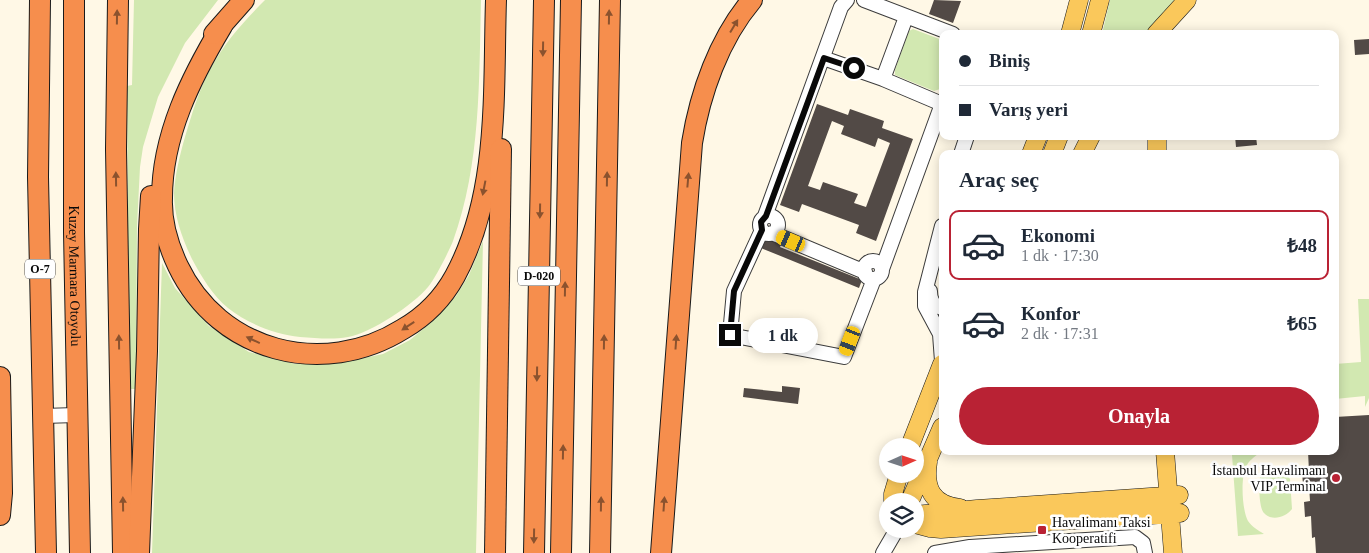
<!DOCTYPE html>
<html lang="tr">
<head>
<meta charset="utf-8">
<style>
  :root { --surface:#fff; --page:#f6f6f7; --text:#1f2937; --muted:#747a83; --line:#e0e1e3; --accent:#b92234 }
  body { margin:0; font-family:"Times New Roman",serif; background:var(--page); color:var(--text); height:100vh; display:flex; flex-direction:column; font-size:19px; white-space:nowrap }
  * { box-sizing:border-box; margin:0 }
  p { font-size:16px; color:var(--muted) }
  .icon { flex:none; width:28px; height:28px; fill:none; stroke:currentColor; stroke-width:2; stroke-linecap:round; stroke-linejoin:round }
  .map { position:relative; flex:1; overflow:hidden }
  .side { position:absolute; left:939px; top:150px; width:400px; height:305px; display:flex; flex-direction:column; background:var(--surface); border-radius:10px; box-shadow:0 2px 12px #0003 }
  .side>* { flex:none }
  .guide { position:absolute; left:939px; top:30px; width:400px; height:110px; border-radius:10px; box-shadow:0 2px 12px #0003; display:grid; align-content:center; height:110px; padding:0 20px; background:var(--surface) }
  .needle { width:32px; rotate:87deg }
  .controls { position:absolute; left:879px; top:438px; display:grid; gap:10px }
  .controls a { display:grid; place-items:center; width:45px; height:45px; border-radius:50%; background:var(--surface); box-shadow:0 2px 12px #0003; font-size:25px }
  .end { position:absolute; width:22px; height:22px; margin:-11px; border:6px solid #090909; background:#fff; box-shadow:0 0 0 2px #fff }
  .from { border-radius:50% }
  .bubble { position:absolute; height:35px; border-radius:18px; background:var(--surface); box-shadow:0 2px 12px #0003; font-size:16px; font-weight:700; line-height:35px; text-align:center }
  .car { position:absolute; width:15px; height:30px; margin:-15px -8px; border-radius:6px; box-shadow:0 0 4px 1px #0007; background:linear-gradient(#f5c518 24%,#345 0 40%,#f5c518 0 76%,#345 0 86%,#f5c518 0) }
  .guide b { display:flex; align-items:center; gap:18px; height:48px; font-size:19px }
  .guide b+b { border-top:1px solid var(--line) }
  .guide i { width:12px; height:12px; background:var(--text) }
  ul { padding:0; list-style:none }
  li { display:flex; align-items:center; gap:15px; height:70px; margin:0 10px 8px; padding:0 10px; border:2px solid transparent; border-radius:10px }
  li div { flex:1 }
  li b { display:block; font-size:19px }
  li em { font-style:normal; font-weight:700 }
  li.active { border-color:var(--accent) }
  li>.icon { width:45px; height:45px; stroke-width:1.5 }
  h2 { padding:0 20px; font-size:22px; line-height:60px }
  .button { display:flex; gap:10px; margin-top:auto; padding:10px 20px }
  .button a { flex:1; height:58px; border-radius:30px; background:var(--accent); color:#fff; font-size:20px; font-weight:700; line-height:58px; text-align:center }
  .map>svg:first-child { display:block }
  .green { fill:#d2e8b1 }
  .building { fill:#524a46; fill-rule:evenodd }
  .lines { fill:none; stroke-linecap:round; stroke-linejoin:round }
  .minor-casing { stroke:#3c3c3c; stroke-width:16 }
  .major-casing { stroke:#1a1a1a; stroke-width:19 }
  .highway-casing { stroke:#1a1a1a; stroke-width:22 }
  .minor { stroke:#fff; stroke-width:14 }
  .major { stroke:#fac85b; stroke-width:18 }
  .highway { stroke:#f68e4d; stroke-width:20 }
  .oneway { fill:#8b522e }
  .route { stroke:#090909; stroke-width:6 }
  .poi-dot { fill:#b92234; stroke:#fff; stroke-width:2 }
  .labels { text-anchor:middle; dominant-baseline:central; stroke-width:5; stroke-linejoin:round; paint-order:stroke }
  .shield { fill:#fff; stroke:#535353; stroke-width:1 }
  .shield-label { font-size:12px; font-weight:bold; fill:#090909 }
  .street-label { font-size:14px; fill:#090909; stroke:#fff }
  .poi-label { font-size:14px; fill:#090909; stroke:#fff; text-anchor:end }
</style>
</head>
<body>
<div class="map">
<svg width="1369" height="553" viewBox="0 0 1369 553">
  <rect width="100%" height="100%" fill="#fff8e6"/>
  <path class="green" d="M134,0H218L185,43L158,97L143,147L140,167L137,226L136,389H129L127,86L132,85Z
    M265,0H481C479,80 481,164 453,241C449,251 435,279 428,287C413,305 371,333 348,337C332,340 316,338 300,337C275,334 248,324 228,308C213,296 201,276 192,259C182,238 174,216 174,193C175,175 180,154 185,137C192,114 199,89 211,68C224,43 245,20 265,0Z
    M1110,0H1175L1145,34H1102Z
    M913,29L942,40V80L940,89L934,91L895,75V70L909,31Z
    M483,241L476,553H152L162,263L175,288L209,326L249,352L295,364L340,363L383,354L410,340L434,320L456,296L469,275Z
    M1358,299H1369V398L1365,407V396L1335,399V364L1361,362Z
    M1258,454C1254,457 1249,461 1247,465C1240,476 1242,510 1248,521C1252,527 1258,530 1264,534L1238,536L1232,455Z
    M1271,468L1282,469L1290,479L1292,509C1286,517 1272,522 1264,513C1259,509 1258,480 1261,474C1263,470 1267,469 1271,468Z"/>
  <path class="building" d="M934,0L961,1L953,23L929,14Z
    M1369,39V54L1355,55L1354,40Z
    M817,104L848,115L850,109L884,121L882,128L913,139L876,241L856,233L859,225L802,204L799,212L780,205ZM832,121L844,126L841,134L875,147L878,138L890,143L866,207L854,203L858,194L823,182L820,190L808,186Z
    M1235,136H1256L1257,145L1236,147Z
    M765,238L781,245L780,247L862,280L859,288L761,248Z
    M782,386L800,388L798,404L743,397L744,388L782,392Z
    M1369,415V553H1316L1315,537L1312,538L1311,516L1305,517L1304,502L1310,501L1309,485H1303L1302,472H1309L1308,451H1335V417Z"/>
  <g class="lines">
    <defs>
      <path id="minor" d="M864,0L953,34
        M823,58L883,79L942,104
        M883,79L906,17
        M961,154L967,136
        M760 225a9 9 0 1 1 18 0a9 9 0 1 1-18 0Z
        M765,216L841,7L847,0
        M942,226L925,292V306L940,334L942,361
        M762,230L734,291L730,335L844,357L874,279
        M772,233L865,272
        M864 270a9 9 0 1 1 18 0a9 9 0 1 1-18 0Z
        M882,269L942,104
        M930,291C930,300 933,306 942,308
        M43,416L76,415
        M883,553L897,529
        M935,553L970,547L1135,537L1143,543L1145,553"/>
      <path id="major" d="M1070,34L1079,0
        M1091,34L1100,0
        M1156,34L1187,0
        M1157,136V154
        M1031,154L1038,136
        M1052,154L1059,136
        M1082,154L1091,136
        M910,446L942,364
        M1165,451L1173,553
        M928,462C924,488 932,505 960,508
        M893,501V494L899,474
        M910,501L942,427
        M915,515L977,509L1179,495
        M915,524L930,528L941,529L1180,513"/>
      <g id="highway">
        <path d="M40,0L38,177L46,553"/>
        <path id="s1" d="M74,0V232L80,553"/>
        <path d="M118,0L116,149L123,553"/>
        <path d="M222,26C191,78 162,135 162,198C161,222 168,245 178,266C219,352 323,379 403,329C424,317 443,298 455,276C500,193 493,92 496,0"/>
        <path d="M214,34L244,0"/>
        <path d="M0,377L2,493L0,515"/>
        <path d="M139,553L147,351L149,229L151,196"/>
        <path d="M495,553L501,149"/>
        <path d="M534,553L544,0"/>
        <path d="M561,553L571,0"/>
        <path d="M600,553L610,0"/>
        <path d="M661,553L692,143C700,93 719,39 752,0"/>
      </g>
    </defs>
    <use href="#minor" class="minor-casing"/>
    <use href="#major" class="major-casing"/>
    <use href="#highway" class="highway-casing"/>
    <use href="#minor" class="minor"/>
    <use href="#major" class="major"/>
    <use href="#highway" class="highway"/>
  </g>
  <defs><path id="oneway-solid" d="M-6-.8H1V-3.2L6.5 0L1 3.2V.8H-6Z" transform="scale(1.25)"/></defs>
  <g class="oneway">
    <use href="#oneway-solid" transform="translate(117 17) rotate(-89)"/>
    <use href="#oneway-solid" transform="translate(609 17) rotate(-89)"/>
    <use href="#oneway-solid" transform="translate(734 26) rotate(-59)"/>
    <use href="#oneway-solid" transform="translate(543 49) rotate(91)"/>
    <use href="#oneway-solid" transform="translate(116 179) rotate(-91)"/>
    <use href="#oneway-solid" transform="translate(607 179) rotate(-89)"/>
    <use href="#oneway-solid" transform="translate(688 180) rotate(-85)"/>
    <use href="#oneway-solid" transform="translate(484 188) rotate(101)"/>
    <use href="#oneway-solid" transform="translate(540 211) rotate(91)"/>
    <use href="#oneway-solid" transform="translate(565 289) rotate(-89)"/>
    <use href="#oneway-solid" transform="translate(408 326) rotate(147)"/>
    <use href="#oneway-solid" transform="translate(253 340) rotate(-155)"/>
    <use href="#oneway-solid" transform="translate(119 342) rotate(-91)"/>
    <use href="#oneway-solid" transform="translate(604 342) rotate(-89)"/>
    <use href="#oneway-solid" transform="translate(676 342) rotate(-86)"/>
    <use href="#oneway-solid" transform="translate(537 374) rotate(91)"/>
    <use href="#oneway-solid" transform="translate(563 452) rotate(-89)"/>
    <use href="#oneway-solid" transform="translate(123 504) rotate(-91)"/>
    <use href="#oneway-solid" transform="translate(601 504) rotate(-89)"/>
    <use href="#oneway-solid" transform="translate(664 504) rotate(-86)"/>
    <use href="#oneway-solid" transform="translate(534 536) rotate(91)"/>
  </g>
  <g class="lines">
    <path class="route" d="M730,335L734,291L762,230L761,222L766,216L824,58L854,68"/>
  </g>
  <g class="poi-dot">
    <circle cx="1336" cy="478" r="5"/>
    <rect x="1037" y="525" width="10" height="10" rx="2.5"/>
  </g>
  <g class="labels">
    <g class="shield">
      <rect x="25" y="259.5" width="30" height="19" rx="4"/>
      <rect x="518" y="266.5" width="42" height="19" rx="4"/>
    </g>
    <g class="shield-label">
      <text x="40" y="269">O-7</text>
      <text x="539" y="276">D-020</text>
    </g>
    <g class="street-label">
      <text stroke="none"><textPath href="#s1" startOffset="276">Kuzey Marmara Otoyolu</textPath></text>
    </g>
    <g class="poi-label">
      <text x="1326" y="470">İstanbul Havalimanı<tspan x="1326" dy="16">VIP Terminal</tspan></text>
      <text x="1052" y="522" text-anchor="start">Havalimanı Taksi<tspan x="1052" dy="16">Kooperatifi</tspan></text>
    </g>
  </g>
</svg>
<div class="controls">
<a><svg class="needle" viewBox="-14 -14 28 28"><path d="M0-13l5 13h-10z" fill="#e53935"/><path d="M0 13l5-13h-10z" fill="#747a83"/></svg></a>
<a><svg class="icon" aria-label="layers" viewBox="0 0 24 24"><path d="M12 4l9 5-9 5-9-5zM3 14l9 5 9-5"/></svg></a>
</div>
<i class="end from" style="left:854px;top:68px"></i>
<i class="end" style="left:730px;top:335px"></i>
<div class="bubble" style="left:748px;top:318px;width:70px">1 dk</div>
<i class="car" style="left:791px;top:241px;rotate:293deg"></i>
<i class="car" style="left:850px;top:341px;rotate:201deg"></i>
<div class="guide">
<b><i class="from"></i>Biniş</b>
<b><i></i>Varış yeri</b>
</div>
<section class="side">
<h2>Araç seç</h2>
<ul>
<li class="active"><svg class="icon" aria-label="car" viewBox="0 0 24 24"><path d="M5 17H2v-5l4-1 3-4h7l3 4 3 1v5h-3M9 17h6M6 11h13"/><circle cx="7" cy="17" r="2"/><circle cx="17" cy="17" r="2"/></svg><div><b>Ekonomi</b><p>1 dk · 17:30</p></div><em>₺48</em></li>
<li><svg class="icon" aria-label="car" viewBox="0 0 24 24"><path d="M5 17H2v-5l4-1 3-4h7l3 4 3 1v5h-3M9 17h6M6 11h13"/><circle cx="7" cy="17" r="2"/><circle cx="17" cy="17" r="2"/></svg><div><b>Konfor</b><p>2 dk · 17:31</p></div><em>₺65</em></li>
</ul>
<div class="button"><a>Onayla</a></div>
</section>
</div>
</body>
</html>
